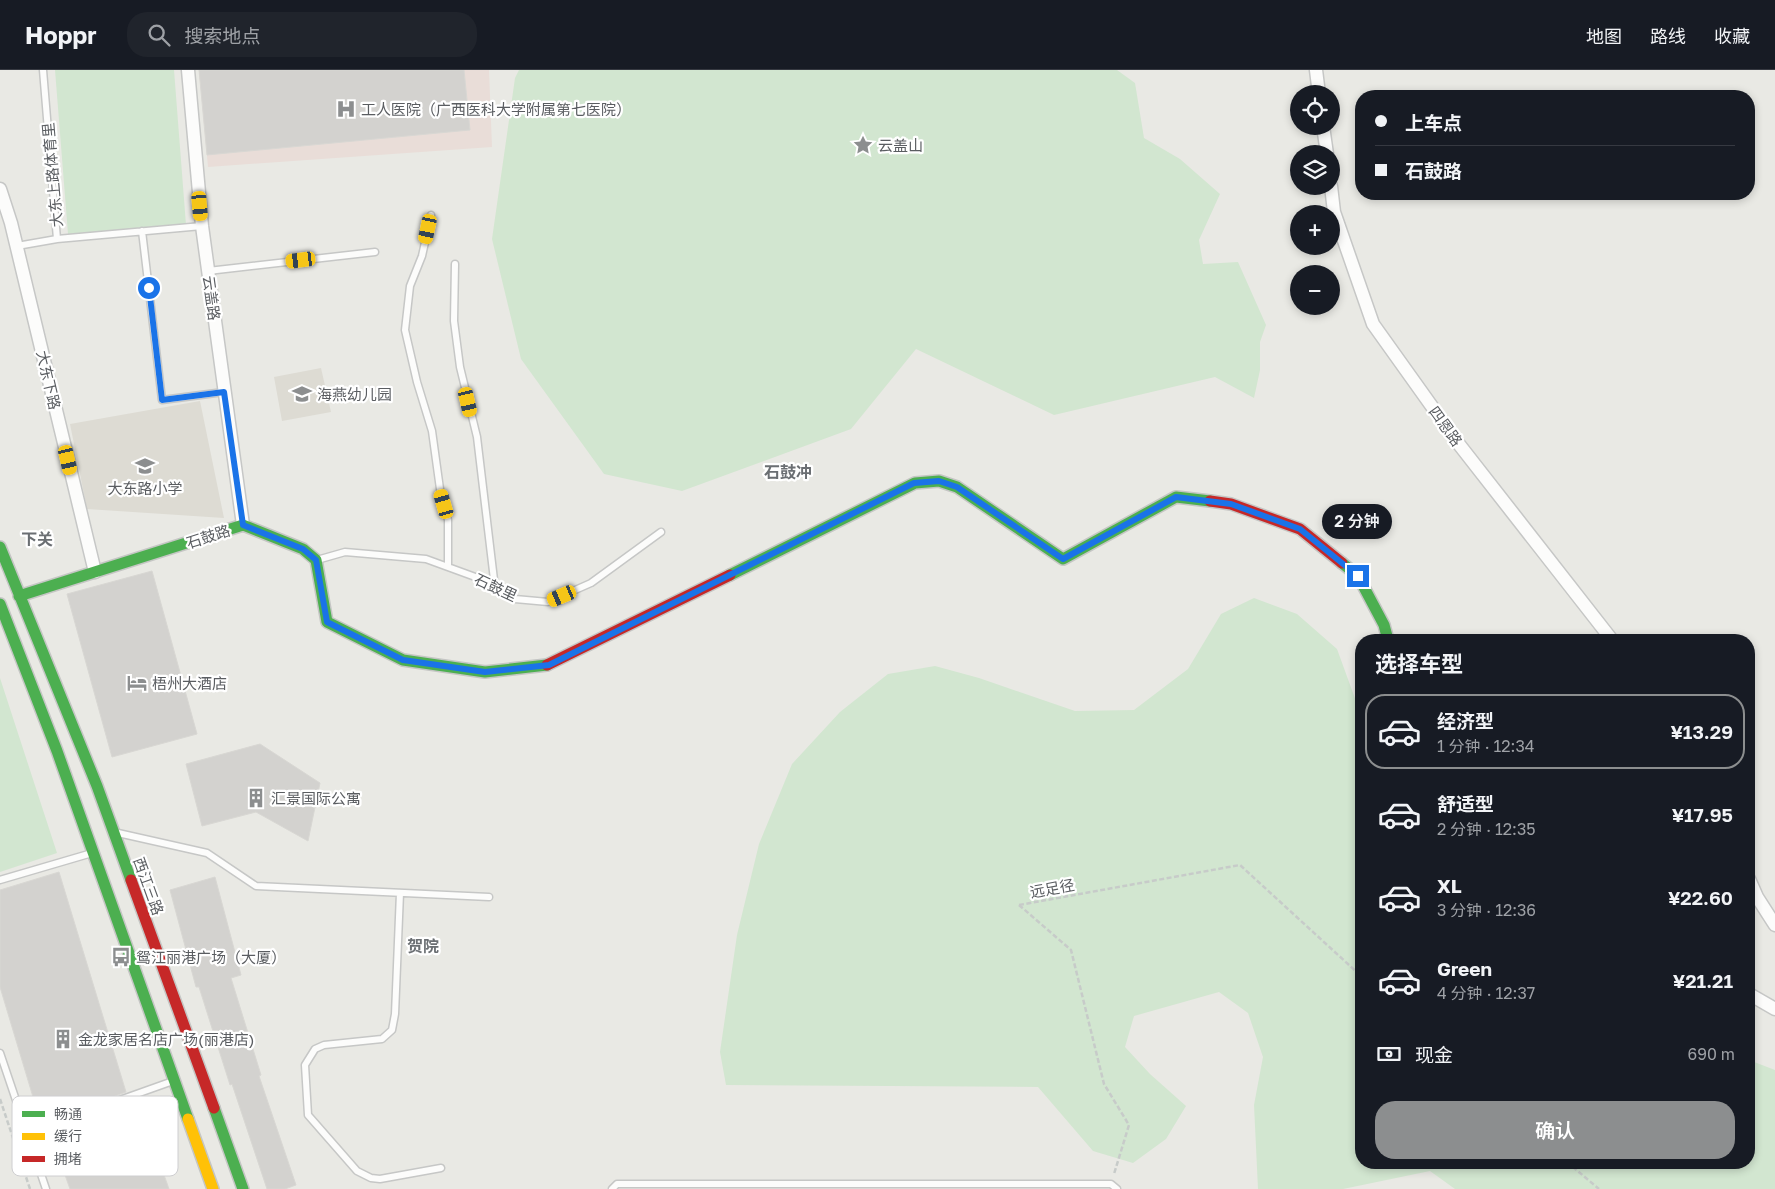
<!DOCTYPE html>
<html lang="zh">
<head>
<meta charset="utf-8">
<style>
  :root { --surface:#171b24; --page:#20242c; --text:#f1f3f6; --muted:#9ea1a6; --line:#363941; --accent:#8c8e8f }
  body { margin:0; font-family:"Golos Text","Noto Sans SC",sans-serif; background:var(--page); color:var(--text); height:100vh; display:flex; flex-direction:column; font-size:19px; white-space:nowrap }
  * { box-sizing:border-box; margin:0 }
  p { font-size:16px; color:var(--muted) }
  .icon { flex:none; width:28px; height:28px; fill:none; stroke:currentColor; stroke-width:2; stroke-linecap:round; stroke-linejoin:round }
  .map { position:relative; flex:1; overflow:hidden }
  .panel { position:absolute; left:1355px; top:564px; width:400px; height:535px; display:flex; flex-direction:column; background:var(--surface); border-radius:20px; box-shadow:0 2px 8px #0003 }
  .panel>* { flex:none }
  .guide { position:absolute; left:1355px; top:20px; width:400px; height:110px; border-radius:20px; box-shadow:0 2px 8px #0003; display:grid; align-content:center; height:110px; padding:0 20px; background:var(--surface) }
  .fabs { position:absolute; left:1290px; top:15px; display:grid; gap:10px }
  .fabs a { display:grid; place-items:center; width:50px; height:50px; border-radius:50%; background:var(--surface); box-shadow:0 2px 8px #0003; font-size:25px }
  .end { position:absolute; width:22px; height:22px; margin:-11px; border:6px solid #1a73e8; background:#fff; box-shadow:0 0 0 2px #fff }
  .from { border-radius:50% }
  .bubble { position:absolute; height:35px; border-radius:18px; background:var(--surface); box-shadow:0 2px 8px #0003; font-size:16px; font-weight:600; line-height:35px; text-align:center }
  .car { position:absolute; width:15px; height:30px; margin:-15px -8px; border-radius:6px; box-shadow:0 0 4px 1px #0007; background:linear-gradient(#f5c518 24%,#345 0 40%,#f5c518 0 76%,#345 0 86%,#f5c518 0) }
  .guide b { display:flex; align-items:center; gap:18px; height:48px; font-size:19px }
  .guide b+b { border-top:1px solid var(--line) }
  .guide i { width:12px; height:12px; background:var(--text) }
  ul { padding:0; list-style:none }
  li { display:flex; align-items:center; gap:15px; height:75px; margin:0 10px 8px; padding:0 10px; border:2px solid transparent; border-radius:20px }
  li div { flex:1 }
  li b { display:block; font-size:19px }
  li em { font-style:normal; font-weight:600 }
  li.active { border-color:var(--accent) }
  li>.icon { width:45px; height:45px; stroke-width:1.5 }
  h2 { padding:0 20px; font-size:22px; line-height:60px }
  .pay { display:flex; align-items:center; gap:12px; height:55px; padding:0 20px; font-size:19px }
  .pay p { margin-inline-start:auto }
  .button { display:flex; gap:10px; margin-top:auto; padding:10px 20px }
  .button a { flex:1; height:58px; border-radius:20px; background:var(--accent); color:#fff; font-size:20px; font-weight:600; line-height:58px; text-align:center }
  header { display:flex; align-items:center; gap:30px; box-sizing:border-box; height:70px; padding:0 25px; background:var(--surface); border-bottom:1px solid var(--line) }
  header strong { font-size:24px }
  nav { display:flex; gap:28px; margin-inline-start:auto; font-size:18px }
  .search { width:350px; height:45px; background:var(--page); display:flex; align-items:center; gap:12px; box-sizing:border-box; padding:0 18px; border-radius:20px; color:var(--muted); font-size:19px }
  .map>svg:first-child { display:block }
  .education { fill:#dddbd3 }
  .medical { fill:#e9ddd8 }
  .green { fill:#d2e6d0 }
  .building { fill:#d3d2cf; stroke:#d8d7d3 }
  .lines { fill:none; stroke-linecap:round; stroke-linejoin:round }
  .lane-casing { stroke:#c6c7c6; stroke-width:9 }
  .street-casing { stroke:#c6c7c6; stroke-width:15 }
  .fast-casing { stroke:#c5c6c4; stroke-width:14 }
  .slow-casing { stroke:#c5c6c4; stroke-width:14 }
  .jam-casing { stroke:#c5c6c4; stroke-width:14 }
  .path { stroke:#c7cbc9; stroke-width:2.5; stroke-dasharray:5 2.5; stroke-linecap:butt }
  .lane { stroke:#fcfcfb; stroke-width:6 }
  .street { stroke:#fcfcfb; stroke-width:12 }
  .fast { stroke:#4caf50; stroke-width:11 }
  .slow { stroke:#ffc107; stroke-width:11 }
  .jam { stroke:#c62828; stroke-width:11 }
  .route { stroke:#1a73e8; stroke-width:6 }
  .labels { text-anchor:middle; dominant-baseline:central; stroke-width:4.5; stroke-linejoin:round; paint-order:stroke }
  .poi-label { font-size:15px; fill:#5a5d61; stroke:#fff; text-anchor:start }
  .street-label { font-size:15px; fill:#5a5d61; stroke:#fff }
  .neighbourhood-label { font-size:16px; font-weight:bold; fill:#6b6f73; stroke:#fff }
  .key { fill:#fff; stroke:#ceced0; stroke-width:1 }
  .key-label { font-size:14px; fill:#5a5d61 }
</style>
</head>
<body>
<header>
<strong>Hoppr</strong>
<div class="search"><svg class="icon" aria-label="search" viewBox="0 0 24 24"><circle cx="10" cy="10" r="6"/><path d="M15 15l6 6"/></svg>搜索地点</div>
<nav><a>地图</a><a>路线</a><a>收藏</a></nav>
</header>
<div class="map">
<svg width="1775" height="1119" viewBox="0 0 1775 1119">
  <rect width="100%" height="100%" fill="#e9e9e4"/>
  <path class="education" d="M321,298L331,342L282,351L274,307Z
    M200,331L224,448L87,439L70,354Z"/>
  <path class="medical" d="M199,0H489L492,77L208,97Z"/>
  <path class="green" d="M55,0H174L186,155L68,164Z
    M519,0H1117L1135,13L1144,68L1180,89L1220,124L1199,170L1203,194L1238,192L1266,255L1260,272V300L1254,328L1215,307L1054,345L916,279L851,359L682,421L604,404L521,289L492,169L515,8Z
    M1254,528L1297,544L1337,579L1361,645V1092H1749V990L1775,1000V1119H1455L1430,1101L1343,1119H1258L1254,1035L1263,987L1248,943L1219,922L1134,946L1125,977L1150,1004L1186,1036L1166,1069L1133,1093L1093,1081L1038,1017L726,1015L720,982L737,865L759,774L792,694L840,642L888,604L935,596L979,608L1075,641L1134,640L1188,599L1221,544Z
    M0,608L57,783L0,802Z"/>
  <path class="building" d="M199,0H464L470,60L207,85Z
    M152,501L197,664L112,687L67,524Z
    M260,674L320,713L308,771L256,742L202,756L186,694Z
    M59,802L126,1022L46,1051L44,1046L39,1047L0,917V820Z
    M215,807L241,905L231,908L261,1005L259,1006L296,1115L285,1119H267L232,1014L230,1015L199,917H196L170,820Z
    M138,1031L169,1119H70L49,1060L129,1032V1034Z"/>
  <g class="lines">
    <defs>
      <path id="lane" d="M43,0L57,169
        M431,145L422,186L410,216L405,260L417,312L432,361L440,419L448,450V496
        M142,161L162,330L224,322
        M17,176L57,169L202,156
        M455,194L454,251L460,297L477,367L495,518
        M208,201L375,182
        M317,490L345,482L426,489L478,508L515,529L548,532L591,513L661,462
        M118,763L207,783L256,816L489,827
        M0,810L92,783
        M400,823L395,944L392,960L382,969L324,975L315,979L305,995L308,1045L357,1101L371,1108L380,1109L441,1098
        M0,983L46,1119
        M27,1063L173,1011
        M612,1119L617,1114H1111L1117,1119"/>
      <path id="street" d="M188,0L202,156L243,455
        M1316,0L1319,24
        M1323,56L1327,84
        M1331,116L1334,142L1373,254L1458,373L1612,570
        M0,119L11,153L95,502
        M1749,809L1757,827L1775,855
        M1749,924L1775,939"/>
      <path id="fast" d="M0,477L97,716L131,810
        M1342,493L1358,506L1384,555L1388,570
        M730,505L915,413L939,411L957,417L1063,489L1176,427L1210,431
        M19,526L243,455L303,479L316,490L327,552L403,590L485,602L547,595
        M0,534L57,681L188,1049
        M214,1038L243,1119"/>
      <path id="slow" d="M188,1049L213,1119"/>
      <path id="jam" d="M1210,431L1231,434L1300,459L1342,493
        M547,595L730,505
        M131,810L214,1038"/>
    </defs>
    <use href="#lane" class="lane-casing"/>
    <use href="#street" class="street-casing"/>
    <use href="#fast" class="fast-casing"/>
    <use href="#slow" class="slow-casing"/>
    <use href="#jam" class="jam-casing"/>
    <path class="path" d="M1019,835L1240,795L1361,906
      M1019,835L1071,880L1104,1014L1129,1055L1114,1104
      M0,1029L30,1119
      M1567,1092L1599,1119"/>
    <use href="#lane" class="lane"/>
    <use href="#street" class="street"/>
    <use href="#fast" class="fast"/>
    <use href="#slow" class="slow"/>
    <use href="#jam" class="jam"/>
  </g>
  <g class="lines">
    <path class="route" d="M149,218L162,330L224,322L243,455L303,479L316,490L327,552L403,590L485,602L549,595L914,413L939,411L957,417L1063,489L1176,427L1231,434L1300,459L1358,506"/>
  </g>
  <defs>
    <symbol id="hospital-bare" viewBox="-9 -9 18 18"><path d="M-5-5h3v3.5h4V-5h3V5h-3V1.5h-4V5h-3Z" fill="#8c8e8f" stroke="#fff" stroke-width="2.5" paint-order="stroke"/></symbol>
    <symbol id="sight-bare" viewBox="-9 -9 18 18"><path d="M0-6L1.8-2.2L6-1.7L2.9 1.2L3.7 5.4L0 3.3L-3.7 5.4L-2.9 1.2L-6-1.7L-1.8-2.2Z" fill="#8c8e8f" stroke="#fff" stroke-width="2.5" paint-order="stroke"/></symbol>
    <symbol id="school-bare" viewBox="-9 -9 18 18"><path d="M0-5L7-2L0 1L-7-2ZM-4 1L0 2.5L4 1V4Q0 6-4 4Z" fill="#8c8e8f" stroke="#fff" stroke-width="2.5" paint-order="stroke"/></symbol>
    <symbol id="hotel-bare" viewBox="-9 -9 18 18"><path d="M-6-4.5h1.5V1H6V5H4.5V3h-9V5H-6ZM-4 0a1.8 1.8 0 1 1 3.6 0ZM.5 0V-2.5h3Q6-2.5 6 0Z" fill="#8c8e8f" stroke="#fff" stroke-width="2.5" paint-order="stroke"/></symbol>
    <symbol id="building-bare" viewBox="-9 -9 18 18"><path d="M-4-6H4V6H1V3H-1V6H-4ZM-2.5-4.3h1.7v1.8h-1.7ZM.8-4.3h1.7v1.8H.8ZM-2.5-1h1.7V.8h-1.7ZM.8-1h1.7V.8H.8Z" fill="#8c8e8f" stroke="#fff" stroke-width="2.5" paint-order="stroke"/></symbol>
    <symbol id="bus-bare" viewBox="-9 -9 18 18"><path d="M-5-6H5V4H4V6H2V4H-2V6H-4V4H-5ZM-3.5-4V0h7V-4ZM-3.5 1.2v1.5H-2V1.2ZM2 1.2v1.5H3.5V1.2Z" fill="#8c8e8f" stroke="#fff" stroke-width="2.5" paint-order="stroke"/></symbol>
  </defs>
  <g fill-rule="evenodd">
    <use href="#hospital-bare" x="332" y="25" width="28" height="28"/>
    <use href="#sight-bare" x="849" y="61" width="28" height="28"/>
    <use href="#school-bare" x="288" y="310" width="28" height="28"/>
    <use href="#school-bare" x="131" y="382" width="28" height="28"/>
    <use href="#hotel-bare" x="123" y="599" width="28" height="28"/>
    <use href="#building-bare" x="242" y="714" width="28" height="28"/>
    <use href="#bus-bare" x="107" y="873" width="28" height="28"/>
    <use href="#building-bare" x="49" y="955" width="28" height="28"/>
  </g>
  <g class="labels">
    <g class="poi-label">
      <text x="361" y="39">工人医院（广西医科大学附属第七医院）</text>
      <text x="878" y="75">云盖山</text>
      <text x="317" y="324">海燕幼儿园</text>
      <text x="145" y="418" text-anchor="middle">大东路小学</text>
      <text x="152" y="613">梧州大酒店</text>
      <text x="271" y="728">汇景国际公寓</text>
      <text x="136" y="887">鸳江丽港广场（大厦）</text>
      <text x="78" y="969">金龙家居名店广场(丽港店)</text>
    </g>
    <g class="street-label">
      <text transform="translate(52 105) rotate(-95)">大东上路体育里</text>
      <text transform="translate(212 228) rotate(82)">云盖路</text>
      <text transform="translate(49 310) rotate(77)">大东下路</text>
      <text transform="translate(1446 356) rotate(54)">四恩路</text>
      <text transform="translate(208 466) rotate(-18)">石鼓路</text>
      <text transform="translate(496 517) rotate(25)">石鼓里</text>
      <text transform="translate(149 816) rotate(70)">西江三路</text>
      <text transform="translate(1052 818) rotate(-10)">远足径</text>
    </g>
    <g class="neighbourhood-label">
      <text x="788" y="402">石鼓冲</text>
      <text x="37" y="469">下关</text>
      <text x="423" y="876">贺院</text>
    </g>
  </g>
  <rect x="12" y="1026" width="166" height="80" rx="8" class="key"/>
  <rect x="22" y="1041" width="23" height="6" fill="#4caf50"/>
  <rect x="22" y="1063" width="23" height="7" fill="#ffc107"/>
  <rect x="22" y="1086" width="23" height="6" fill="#c62828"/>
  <g class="key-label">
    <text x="54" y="1049">畅通</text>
    <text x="54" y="1071">缓行</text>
    <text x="54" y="1094">拥堵</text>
  </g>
</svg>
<div class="fabs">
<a><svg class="icon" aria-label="locate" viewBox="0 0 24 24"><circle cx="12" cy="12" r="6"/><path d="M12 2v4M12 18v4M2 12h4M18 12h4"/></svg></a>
<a><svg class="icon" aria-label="layers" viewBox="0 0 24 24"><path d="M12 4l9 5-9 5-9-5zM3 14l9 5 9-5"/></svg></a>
<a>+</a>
<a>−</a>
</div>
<i class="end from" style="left:149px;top:218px"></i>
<i class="end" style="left:1358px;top:506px"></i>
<div class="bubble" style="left:1322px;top:434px;width:70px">2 分钟</div>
<i class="car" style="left:200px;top:136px;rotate:175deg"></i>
<i class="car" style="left:428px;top:159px;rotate:192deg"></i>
<i class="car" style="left:301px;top:190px;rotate:263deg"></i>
<i class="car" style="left:468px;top:332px;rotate:167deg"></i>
<i class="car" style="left:68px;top:390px;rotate:167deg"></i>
<i class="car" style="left:444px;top:434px;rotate:344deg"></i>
<i class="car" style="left:562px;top:526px;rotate:247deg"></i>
<div class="guide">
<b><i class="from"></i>上车点</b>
<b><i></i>石鼓路</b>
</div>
<section class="panel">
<h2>选择车型</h2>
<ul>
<li class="active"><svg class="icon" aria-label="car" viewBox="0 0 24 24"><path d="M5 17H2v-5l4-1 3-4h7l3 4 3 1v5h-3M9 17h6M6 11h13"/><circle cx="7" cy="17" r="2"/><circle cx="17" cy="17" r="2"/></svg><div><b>经济型</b><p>1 分钟 · 12:34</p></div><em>¥13.29</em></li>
<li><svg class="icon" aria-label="car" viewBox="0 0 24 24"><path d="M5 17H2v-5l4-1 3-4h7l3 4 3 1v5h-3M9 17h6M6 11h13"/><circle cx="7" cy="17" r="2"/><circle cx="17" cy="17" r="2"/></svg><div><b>舒适型</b><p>2 分钟 · 12:35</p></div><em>¥17.95</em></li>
<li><svg class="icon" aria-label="car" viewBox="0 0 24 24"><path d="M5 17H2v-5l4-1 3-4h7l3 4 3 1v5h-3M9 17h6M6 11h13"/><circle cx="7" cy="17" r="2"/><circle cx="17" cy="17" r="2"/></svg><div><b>XL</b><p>3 分钟 · 12:36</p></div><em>¥22.60</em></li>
<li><svg class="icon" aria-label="car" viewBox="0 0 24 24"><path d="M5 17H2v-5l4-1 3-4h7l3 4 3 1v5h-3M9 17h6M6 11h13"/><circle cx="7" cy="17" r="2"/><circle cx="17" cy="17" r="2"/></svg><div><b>Green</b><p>4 分钟 · 12:37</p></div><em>¥21.21</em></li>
</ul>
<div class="pay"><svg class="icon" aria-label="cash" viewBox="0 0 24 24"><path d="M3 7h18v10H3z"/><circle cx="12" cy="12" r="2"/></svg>现金<p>690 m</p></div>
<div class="button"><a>确认</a></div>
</section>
</div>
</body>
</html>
